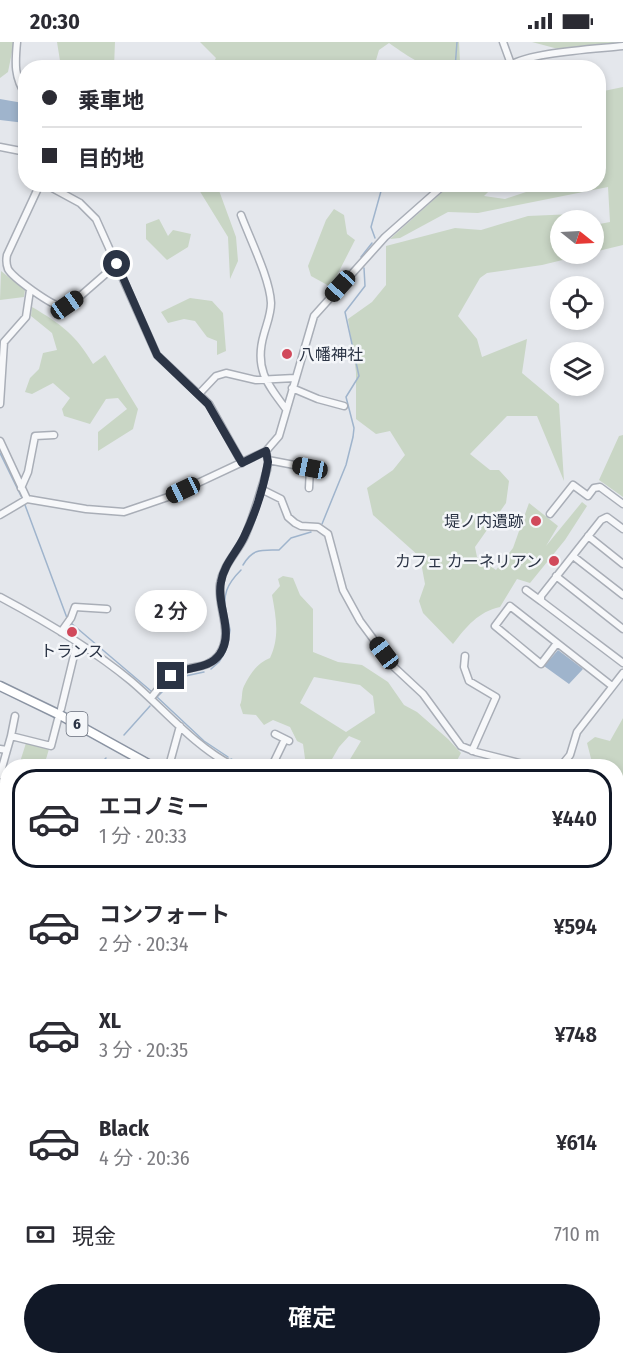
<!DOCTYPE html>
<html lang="ja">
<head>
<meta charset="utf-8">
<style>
  :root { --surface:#fff; --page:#f2f2f3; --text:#2b2b33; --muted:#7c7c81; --line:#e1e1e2; --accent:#111827 }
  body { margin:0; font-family:"Fira Sans Condensed","Noto Sans JP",sans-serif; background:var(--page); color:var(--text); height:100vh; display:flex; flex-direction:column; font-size:22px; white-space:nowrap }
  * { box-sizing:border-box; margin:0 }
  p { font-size:20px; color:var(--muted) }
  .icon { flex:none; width:33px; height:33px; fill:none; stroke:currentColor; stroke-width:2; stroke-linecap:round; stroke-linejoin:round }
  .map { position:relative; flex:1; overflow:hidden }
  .details { position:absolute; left:0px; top:717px; width:624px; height:606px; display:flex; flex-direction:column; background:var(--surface); border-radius:24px 24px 0 0; box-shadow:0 3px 9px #0003 }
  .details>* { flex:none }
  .banner { position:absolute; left:18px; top:18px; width:588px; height:132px; border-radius:24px; box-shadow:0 3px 9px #0003; display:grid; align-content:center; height:132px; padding:0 24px; background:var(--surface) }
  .needle { width:39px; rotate:108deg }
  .tools { position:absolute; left:550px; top:168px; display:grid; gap:12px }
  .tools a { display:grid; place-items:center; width:54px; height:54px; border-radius:50%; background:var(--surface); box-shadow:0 3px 9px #0003; font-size:30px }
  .end { position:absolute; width:27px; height:27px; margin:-14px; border:8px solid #2b3445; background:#fff; box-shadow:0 0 0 3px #fff }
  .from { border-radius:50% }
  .bubble { position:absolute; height:42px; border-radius:21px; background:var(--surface); box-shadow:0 3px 9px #0003; font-size:20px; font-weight:600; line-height:42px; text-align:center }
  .car { position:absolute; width:18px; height:36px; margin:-18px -9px; border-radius:8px; box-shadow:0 0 4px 2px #0007; background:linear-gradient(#222 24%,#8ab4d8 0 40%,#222 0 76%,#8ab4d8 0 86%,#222 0) }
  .banner b { display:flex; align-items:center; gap:21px; height:57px; font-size:22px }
  .banner b+b { border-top:2px solid var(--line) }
  .banner i { width:15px; height:15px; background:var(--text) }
  ul { padding:10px 0 0; list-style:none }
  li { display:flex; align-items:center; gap:18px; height:99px; margin:0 12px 9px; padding:0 12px; border:3px solid transparent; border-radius:24px }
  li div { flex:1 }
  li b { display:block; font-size:22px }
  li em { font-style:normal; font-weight:600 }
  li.selected { border-color:var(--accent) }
  li>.icon { width:54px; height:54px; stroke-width:1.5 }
  .pay { display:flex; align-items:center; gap:15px; height:66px; padding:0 24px; font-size:22px }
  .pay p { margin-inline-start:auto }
  .primary-button { display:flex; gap:12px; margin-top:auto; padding:12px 24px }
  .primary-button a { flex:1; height:69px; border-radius:36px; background:var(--accent); color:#fff; font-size:24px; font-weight:600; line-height:69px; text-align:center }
  .status { display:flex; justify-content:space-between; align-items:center; height:42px; padding:0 30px; background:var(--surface); direction:ltr }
  .status svg { height:16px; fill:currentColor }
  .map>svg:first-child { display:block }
  .green { fill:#c9d6c5; fill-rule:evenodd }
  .water { fill:#9fb4cc }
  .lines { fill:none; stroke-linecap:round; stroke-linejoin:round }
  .stream { stroke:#9fb4cc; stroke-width:1.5 }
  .minor-casing { stroke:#a9aeb7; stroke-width:9 }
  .highway-casing { stroke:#8b94a3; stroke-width:11 }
  .minor { stroke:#f7f8fa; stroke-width:6 }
  .highway { stroke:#fff; stroke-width:8 }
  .rail { stroke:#7d8696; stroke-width:1.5; stroke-dasharray:3 6; stroke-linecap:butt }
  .route { stroke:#2b3445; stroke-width:8 }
  .poi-dot { fill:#d1495b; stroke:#f4f6f9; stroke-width:2 }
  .labels { text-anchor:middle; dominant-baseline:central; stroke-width:5; stroke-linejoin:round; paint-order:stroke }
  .shield { fill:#f4f6f9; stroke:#676e7b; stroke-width:1.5 }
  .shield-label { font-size:15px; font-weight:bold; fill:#2b3445 }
  .poi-label { font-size:16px; fill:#2b3445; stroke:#f4f6f9; text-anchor:end }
</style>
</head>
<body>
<div class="status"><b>20:30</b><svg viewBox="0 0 49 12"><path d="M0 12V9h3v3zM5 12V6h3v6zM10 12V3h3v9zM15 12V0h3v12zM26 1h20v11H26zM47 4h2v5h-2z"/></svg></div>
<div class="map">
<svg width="623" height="1323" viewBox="0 0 623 1323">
  <rect width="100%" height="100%" fill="#e4e7ec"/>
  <path class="green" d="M0,0H14L8,30L0,36Z
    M57,0H115L114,25H61Z
    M200,0H459L460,21C437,37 408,14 389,1L379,8L374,25H211L216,16Z
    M532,0H619L562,8Z
    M623,45V203L594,210V183L610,180L608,145L478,171L448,170L400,196L390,197L450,143H495L484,154L505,157L547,143L598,142L599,50Z
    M196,143H217L236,195L238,219L230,237L228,195Z
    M334,167L344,173L347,192L355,198L331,245L311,234L308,224L326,178Z
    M574,172L586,178H561V212H587L542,223L487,231L480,236L458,274L477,297L482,315L527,297L522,331L559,362L564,439L537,374H507L470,412L490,428H499L509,439L506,461L475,505L477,515L496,528L513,506L529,461L558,484L546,504L582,460L587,464L565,498L530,541L517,537L500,565C478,570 467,584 453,602L423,571L419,559L425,542L420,515L373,473L367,446L393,428L405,413L390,389L376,392L356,377V330L348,277L372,260L386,243V204L455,186L481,188L528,174Z
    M159,177L168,194L173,188L191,192L188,205L167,218L146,197V182Z
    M1,229L25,248L24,255L0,258Z
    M190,256L212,259L223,271L226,309L217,313V299L207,295L195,279L184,277L168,281L161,270Z
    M32,265C61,282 76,293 93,322L105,313L138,367L133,387L98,409V390L127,367L118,356L106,357L90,382L64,374L62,367L70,356L53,341L32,352L25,350L30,336L39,327L43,311L57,308L52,291L31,274Z
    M623,393V455L599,438L619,394Z
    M283,534L293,536L300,553L313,567V610L338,620L362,623L388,640L404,663L417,670L448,697L461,711L454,724H346L361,699L349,694L339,705L328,724H306L303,702L297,699L290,685L273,678L264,683L256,673L243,672L240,663C243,657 241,650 244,644C250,632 257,621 270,616C280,595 276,575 272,553L280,544L278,537ZM314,635L360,643L373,654L375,671L346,690L300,661Z
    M623,676V782L618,788L616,724H593L587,701L595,695L610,699Z
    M26,701L49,707L44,724L20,720Z"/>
  <path class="water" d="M0,57L23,61L25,64V81L0,78Z
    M558,608L583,627L569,642L544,624Z"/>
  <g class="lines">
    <path class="stream" d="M455,26L457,0
      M375,196L371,185L383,142
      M361,215L372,201
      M0,411L22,456
      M25,463L67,576
      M322,482L346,423L353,395L354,386L346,355L359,334L345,270L365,244L364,226
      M243,523C253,506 261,508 279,508L291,496L311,490
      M226,573C222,553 227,542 241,528
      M71,581L151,649
      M227,605L230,588L228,578
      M211,627L219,620L225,610
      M204,630L176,636L157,655L204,699L228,715
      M124,693L150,664
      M231,717L245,724
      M98,724L106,716
      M454,724H461
      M0,812L8,814
      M616,867L617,869
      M617,878L623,881
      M0,925L8,893
      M616,929L623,931
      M616,938L623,940
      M616,1006H618L623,987
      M616,1282L623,1255
      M352,1316L377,1318
      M398,1316L451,1323
      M273,1317L301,1316
      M381,1319L413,1323
      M0,1321L24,1320
      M35,1321L155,1316
      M111,1323L267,1317
      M523,1323L529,1316
      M613,1323V1316"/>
    <defs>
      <path id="minor" d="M17,0C15,21 14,36 26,53
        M503,0L511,22
        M506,26C525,10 597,7 623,4
        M0,105L26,110
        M40,142L7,213C6,218 6,222 8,227C13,236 51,263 62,265L78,256L117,222
        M45,142L80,161L96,177L157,313L209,362L242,421
        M241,173C250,197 270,237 271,261C271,272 267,281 264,292C254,326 267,342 286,367
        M292,346L318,357L344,364
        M199,352L216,334L226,331L256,338L295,336
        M0,362L4,300L26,275L30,248
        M0,399L27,457
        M268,418L310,426L309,446
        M21,446L28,430L35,394L54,393
        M261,447L281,457L288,475L295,481L301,484L318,485L328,492L343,548L360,579L394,625L423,652L461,704L476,710L531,724
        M550,472L573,443L588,454L594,446L600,445L623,462
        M0,473L27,457L86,467L124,470L168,455L266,409L279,394L314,274L385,195L445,142
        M623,487L607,475L601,478L541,554V559L623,621
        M588,494L623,522
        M573,514L623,553
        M556,534L623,587
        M526,548L541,559
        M0,555C45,579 91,606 131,639C164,667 194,704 233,724
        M61,590L71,576L75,565L107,567
        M557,601L541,622L495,584L510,564L612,644
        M465,614L464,625L469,639L496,655L472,709
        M151,656C158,647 166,636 176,630C191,623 206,628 218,614C235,592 217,567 220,542C223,523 237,511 245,494C254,473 260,450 267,428L268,420L266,409
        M61,667L77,601
        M275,692L289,699
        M11,694L15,674
        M0,707L7,708L11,694L51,704L58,677
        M169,724L180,684
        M272,724L285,697
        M561,724L570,713L577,690L623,631
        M0,733L7,708
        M0,794L8,796
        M616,831L623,835V843
        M616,862H623
        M616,886L623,888
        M616,1059L623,1048
        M616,1064L623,1068
        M616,1113L623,1116
        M623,1127L620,1133L623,1136
        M616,1192L621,1184
        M0,1234L8,1236
        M616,1255L623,1240
        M616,1300L623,1301
        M0,1314H8
        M441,1316L462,1317
        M28,1323L29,1316
        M605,1323L606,1316"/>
      <path id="highway" d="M0,644L60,673L152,724
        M552,1316L556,1323"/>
    </defs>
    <use href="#minor" class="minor-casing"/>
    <use href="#highway" class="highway-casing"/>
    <use href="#minor" class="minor"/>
    <use href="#highway" class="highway"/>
    <path class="rail" d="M0,741L8,743
      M616,874L623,876"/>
  </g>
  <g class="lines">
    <path class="route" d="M117,222L157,313L208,362L242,421L266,409L268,420C264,444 255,472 244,495C237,510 224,522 221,540C216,564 235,589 220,612C208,629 186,623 171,634"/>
  </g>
  <g class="poi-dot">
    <circle cx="287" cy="312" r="6"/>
    <circle cx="536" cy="479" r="6"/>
    <circle cx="554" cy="519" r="6"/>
    <circle cx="72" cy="590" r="6"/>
  </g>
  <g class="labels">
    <rect class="shield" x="66.5" y="670" width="21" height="24" rx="4.5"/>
    <g class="shield-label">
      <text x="77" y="682">6</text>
    </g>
    <g class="poi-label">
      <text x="299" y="312" text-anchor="start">八幡神社</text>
      <text x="524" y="479">堤ノ内遺跡</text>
      <text x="542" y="519">カフェ カーネリアン</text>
      <text x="72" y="609" text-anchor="middle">トランス</text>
    </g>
  </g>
</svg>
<div class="tools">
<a><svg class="needle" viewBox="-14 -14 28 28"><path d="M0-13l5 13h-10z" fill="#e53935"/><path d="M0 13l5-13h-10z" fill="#7c7c81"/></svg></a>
<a><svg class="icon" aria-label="locate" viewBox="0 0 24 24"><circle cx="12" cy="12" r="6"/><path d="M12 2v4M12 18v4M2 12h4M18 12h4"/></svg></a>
<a><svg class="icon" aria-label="layers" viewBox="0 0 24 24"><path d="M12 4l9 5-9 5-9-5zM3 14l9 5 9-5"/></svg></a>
</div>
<i class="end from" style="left:117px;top:222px"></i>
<i class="end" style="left:171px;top:634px"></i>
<div class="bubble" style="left:135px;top:548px;width:72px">2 分</div>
<i class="car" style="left:340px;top:244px;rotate:222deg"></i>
<i class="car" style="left:67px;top:263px;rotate:55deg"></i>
<i class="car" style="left:310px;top:426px;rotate:281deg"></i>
<i class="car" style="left:183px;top:448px;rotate:245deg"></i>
<i class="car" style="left:384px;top:611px;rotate:323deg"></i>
<div class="banner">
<b><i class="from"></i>乗車地</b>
<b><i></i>目的地</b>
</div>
<section class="details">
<ul>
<li class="selected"><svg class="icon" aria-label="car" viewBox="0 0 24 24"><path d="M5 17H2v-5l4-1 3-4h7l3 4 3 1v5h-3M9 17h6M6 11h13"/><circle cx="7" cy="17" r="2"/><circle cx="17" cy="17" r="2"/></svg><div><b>エコノミー</b><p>1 分 · 20:33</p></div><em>¥440</em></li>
<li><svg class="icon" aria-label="car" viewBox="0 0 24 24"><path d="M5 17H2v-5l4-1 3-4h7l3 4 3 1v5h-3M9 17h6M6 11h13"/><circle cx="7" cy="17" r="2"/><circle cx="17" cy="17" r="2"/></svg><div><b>コンフォート</b><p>2 分 · 20:34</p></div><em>¥594</em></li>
<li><svg class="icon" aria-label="car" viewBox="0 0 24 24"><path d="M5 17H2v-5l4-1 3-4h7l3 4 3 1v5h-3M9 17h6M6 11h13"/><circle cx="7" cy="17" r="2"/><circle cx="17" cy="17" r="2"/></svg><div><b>XL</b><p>3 分 · 20:35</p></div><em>¥748</em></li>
<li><svg class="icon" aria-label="car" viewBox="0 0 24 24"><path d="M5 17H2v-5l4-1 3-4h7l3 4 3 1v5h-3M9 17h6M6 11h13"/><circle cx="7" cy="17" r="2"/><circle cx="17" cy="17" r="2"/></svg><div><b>Black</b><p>4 分 · 20:36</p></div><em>¥614</em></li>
</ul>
<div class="pay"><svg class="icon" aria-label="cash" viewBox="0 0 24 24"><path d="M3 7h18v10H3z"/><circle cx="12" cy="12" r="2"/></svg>現金<p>710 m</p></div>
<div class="primary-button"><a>確定</a></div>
</section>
</div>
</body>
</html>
